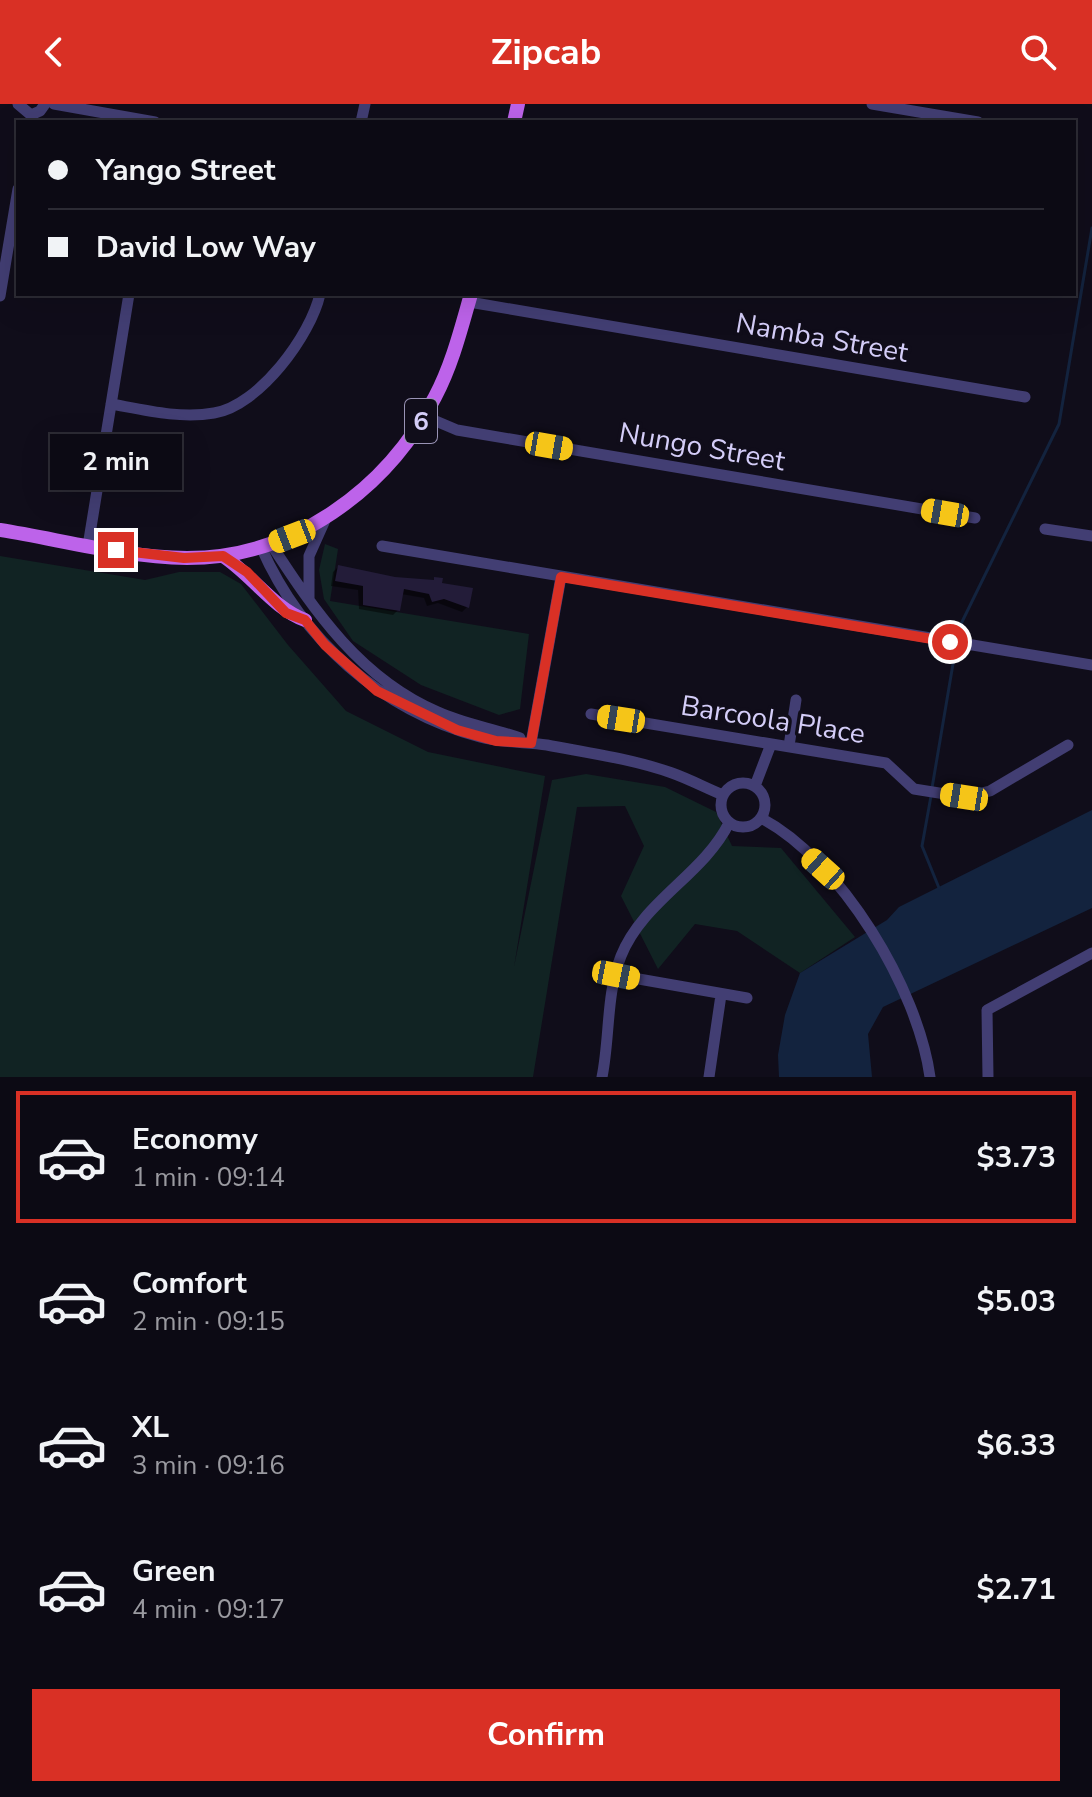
<!DOCTYPE html>
<html lang="en">
<head>
<meta charset="utf-8">
<style>
  :root { --surface:#0c0a14; --page:#15131d; --text:#f1f3f6; --muted:#9a9aa0; --line:#2c2b34; --accent:#d93025 }
  body { margin:0; font-family:"Nunito Sans",sans-serif; background:var(--page); color:var(--text); height:100vh; display:flex; flex-direction:column; font-size:30px; white-space:nowrap }
  * { box-sizing:border-box; margin:0 }
  p { font-size:26px; color:var(--muted) }
  .icon { flex:none; width:44px; height:44px; fill:none; stroke:currentColor; stroke-width:2; stroke-linecap:round; stroke-linejoin:round }
  .map { position:relative; height:973px; overflow:hidden }
  .panel { display:flex; flex-direction:column; background:var(--surface); flex:1 }
  .panel>* { flex:none }
  .banner { position:absolute; left:16px; top:16px; width:1060px; height:176px; border-radius:0px; box-shadow:0 8px 32px #0002,0 0 0 2px var(--line); display:grid; align-content:center; height:176px; padding:0 32px; background:var(--surface) }
  .end { position:absolute; width:36px; height:36px; margin:-18px; border:10px solid #d93025; background:#fff; box-shadow:0 0 0 4px #fff }
  .from { border-radius:50% }
  .bubble { position:absolute; height:56px; border-radius:0px; background:var(--surface); box-shadow:0 8px 32px #0002,0 0 0 2px var(--line); font-size:26px; font-weight:700; line-height:56px; text-align:center }
  .car { position:absolute; width:24px; height:48px; margin:-24px -12px; border-radius:10px; box-shadow:0 0 6px 2px #0007; background:linear-gradient(#f5c518 24%,#345 0 40%,#f5c518 0 76%,#345 0 86%,#f5c518 0) }
  .banner b { display:flex; align-items:center; gap:28px; height:76px; font-size:30px }
  .banner b+b { border-top:2px solid var(--line) }
  .banner i { width:20px; height:20px; background:var(--text) }
  ul { padding:14px 0 0; list-style:none }
  li { display:flex; align-items:center; gap:24px; height:132px; margin:0 16px 12px; padding:0 16px; border:4px solid transparent; border-radius:0px }
  li div { flex:1 }
  li b { display:block; font-size:30px }
  li em { font-style:normal; font-weight:700 }
  li.on { border-color:var(--accent) }
  li>.icon { width:72px; height:72px; stroke-width:1.5 }
  .action { display:flex; gap:16px; margin-top:auto; padding:16px 32px }
  .action a { flex:1; height:92px; border-radius:0px; background:var(--accent); color:#fff; font-size:32px; font-weight:700; line-height:92px; text-align:center }
  header { display:flex; justify-content:space-between; align-items:center; height:104px; padding:0 32px; background:var(--accent); color:#fff; font-size:36px; font-weight:700 }
  .map>svg:first-child { display:block }
  .green { fill:#112323 }
  .water { fill:#13233e }
  .shadow { fill:#0007 }
  .lines { fill:none; stroke-linecap:round; stroke-linejoin:round }
  .stream { stroke:#13233e; stroke-width:3 }
  .building { fill:#231c39 }
  .minor { stroke:#423e73; stroke-width:11 }
  .major { stroke:#bd63ea; stroke-width:14 }
  .route { stroke:#d93025; stroke-width:10 }
  .labels { text-anchor:middle; dominant-baseline:central; stroke-width:7; stroke-linejoin:round; paint-order:stroke }
  .shield { fill:#100d1a; stroke:#9993b5; stroke-width:2 }
  .shield-label { font-size:26px; font-weight:bold; fill:#d4cdf8 }
  .street-label { font-size:28px; fill:#d4cdf8; stroke:#100d1a }
</style>
</head>
<body>
<header><svg class="icon" aria-label="back" viewBox="0 0 24 24"><path d="M15 5l-7 7 7 7"/></svg>Zipcab<svg class="icon" aria-label="search" viewBox="0 0 24 24"><circle cx="10" cy="10" r="6"/><path d="M15 15l6 6"/></svg></header>
<div class="map">
<svg width="1092" height="973" viewBox="0 0 1092 973">
  <rect width="100%" height="100%" fill="#100d1a"/>
  <path class="green" d="M325,440L338,445L330,497L529,530L520,605L499,611L421,581L353,537L324,495L319,466Z
    M0,452L145,476L179,468H220L241,480L288,541L346,607L428,648L545,672L514,863L552,676L586,670L665,683L716,708L732,742L781,744L855,833L800,869L737,827L695,820L658,865L621,792L644,742L625,702L577,703L533,973H0Z"/>
  <path class="water" d="M1092,706V804L883,903L868,930L872,973H779L778,951L785,911L800,869L887,816L899,803Z"/>
  <path class="shadow" d="M338,463L395,475L432,478L435,475L467,503L462,508L438,499L427,502L424,494L401,490L398,506L393,511L359,505L358,486L331,482L333,468Z"/>
  <g class="lines">
    <path class="stream" d="M958,526L1059,320L1092,124
      M932,684L954,554
      M931,692L922,742L939,784"/>
  </g>
  <path class="building" d="M338,461L395,473L434,476V473L443,474L442,479L473,484L469,504L444,495L432,498L429,490L404,485L400,507L363,501V482L335,477Z"/>
  <g class="lines">
    <path class="minor" d="M18,0L31,11L40,7L45,0
      M54,0L155,18
      M872,0L978,18
      M361,18L365,0
      M0,192L18,85
      M469,198L1025,293
      M111,300C144,306 180,315 214,309C259,302 311,231 320,190
      M424,312L457,326L975,414
      M1045,425L1092,432
      M271,440C315,508 361,575 438,608C464,620 492,624 520,634
      M88,442L129,190
      M382,442L1092,561
      M261,443C302,536 381,606 480,633C502,639 524,638 547,641C589,649 632,655 672,669C689,675 706,684 723,691
      M309,496V452L326,414
      M591,610L886,659L914,685L964,693L990,687L1068,641
      M531,639L561,473
      M789,642L796,596
      M721 701a22 22 0 1 1 44 0a22 22 0 1 1-44 0Z
      M755,682L771,640
      M761,714C841,756 918,885 930,973
      M616,871L747,894
      M602,973C610,934 606,890 621,852C643,797 703,771 729,719
      M709,973L721,891
      M988,973L987,906L1092,849"/>
    <path class="major" d="M514,18L518,0
      M0,426C62,436 124,453 187,454C293,454 387,386 435,293C452,261 461,225 471,190
      M223,452C252,471 273,504 305,516"/>
  </g>
  <g class="lines">
    <path class="route" d="M116,446L184,454L223,452L247,468L286,509L305,516L325,541L377,587L457,626L496,637L531,639L561,473L950,538"/>
  </g>
  <g class="labels">
    <rect class="shield" x="405" y="295" width="32" height="44" rx="6"/>
    <g class="shield-label">
      <text x="421" y="317">6</text>
    </g>
    <g class="street-label">
      <text transform="translate(822 234) rotate(10)">Namba Street</text>
      <text transform="translate(702 343) rotate(10)">Nungo Street</text>
      <text transform="translate(773 616) rotate(9)">Barcoola Place</text>
    </g>
  </g>
</svg>
<i class="end from" style="left:950px;top:538px"></i>
<i class="end" style="left:116px;top:446px"></i>
<div class="bubble" style="left:50px;top:330px;width:132px">2 min</div>
<i class="car" style="left:549px;top:342px;rotate:100deg"></i>
<i class="car" style="left:945px;top:409px;rotate:280deg"></i>
<i class="car" style="left:292px;top:432px;rotate:249deg"></i>
<i class="car" style="left:621px;top:615px;rotate:279deg"></i>
<i class="car" style="left:964px;top:693px;rotate:279deg"></i>
<i class="car" style="left:823px;top:765px;rotate:312deg"></i>
<i class="car" style="left:616px;top:871px;rotate:101deg"></i>
<div class="banner">
<b><i class="from"></i>Yango Street</b>
<b><i></i>David Low Way</b>
</div>
</div>
<section class="panel">
<ul>
<li class="on"><svg class="icon" aria-label="car" viewBox="0 0 24 24"><path d="M5 17H2v-5l4-1 3-4h7l3 4 3 1v5h-3M9 17h6M6 11h13"/><circle cx="7" cy="17" r="2"/><circle cx="17" cy="17" r="2"/></svg><div><b>Economy</b><p>1 min · 09:14</p></div><em>$3.73</em></li>
<li><svg class="icon" aria-label="car" viewBox="0 0 24 24"><path d="M5 17H2v-5l4-1 3-4h7l3 4 3 1v5h-3M9 17h6M6 11h13"/><circle cx="7" cy="17" r="2"/><circle cx="17" cy="17" r="2"/></svg><div><b>Comfort</b><p>2 min · 09:15</p></div><em>$5.03</em></li>
<li><svg class="icon" aria-label="car" viewBox="0 0 24 24"><path d="M5 17H2v-5l4-1 3-4h7l3 4 3 1v5h-3M9 17h6M6 11h13"/><circle cx="7" cy="17" r="2"/><circle cx="17" cy="17" r="2"/></svg><div><b>XL</b><p>3 min · 09:16</p></div><em>$6.33</em></li>
<li><svg class="icon" aria-label="car" viewBox="0 0 24 24"><path d="M5 17H2v-5l4-1 3-4h7l3 4 3 1v5h-3M9 17h6M6 11h13"/><circle cx="7" cy="17" r="2"/><circle cx="17" cy="17" r="2"/></svg><div><b>Green</b><p>4 min · 09:17</p></div><em>$2.71</em></li>
</ul>
<div class="action"><a>Confirm</a></div>
</section>
</body>
</html>
